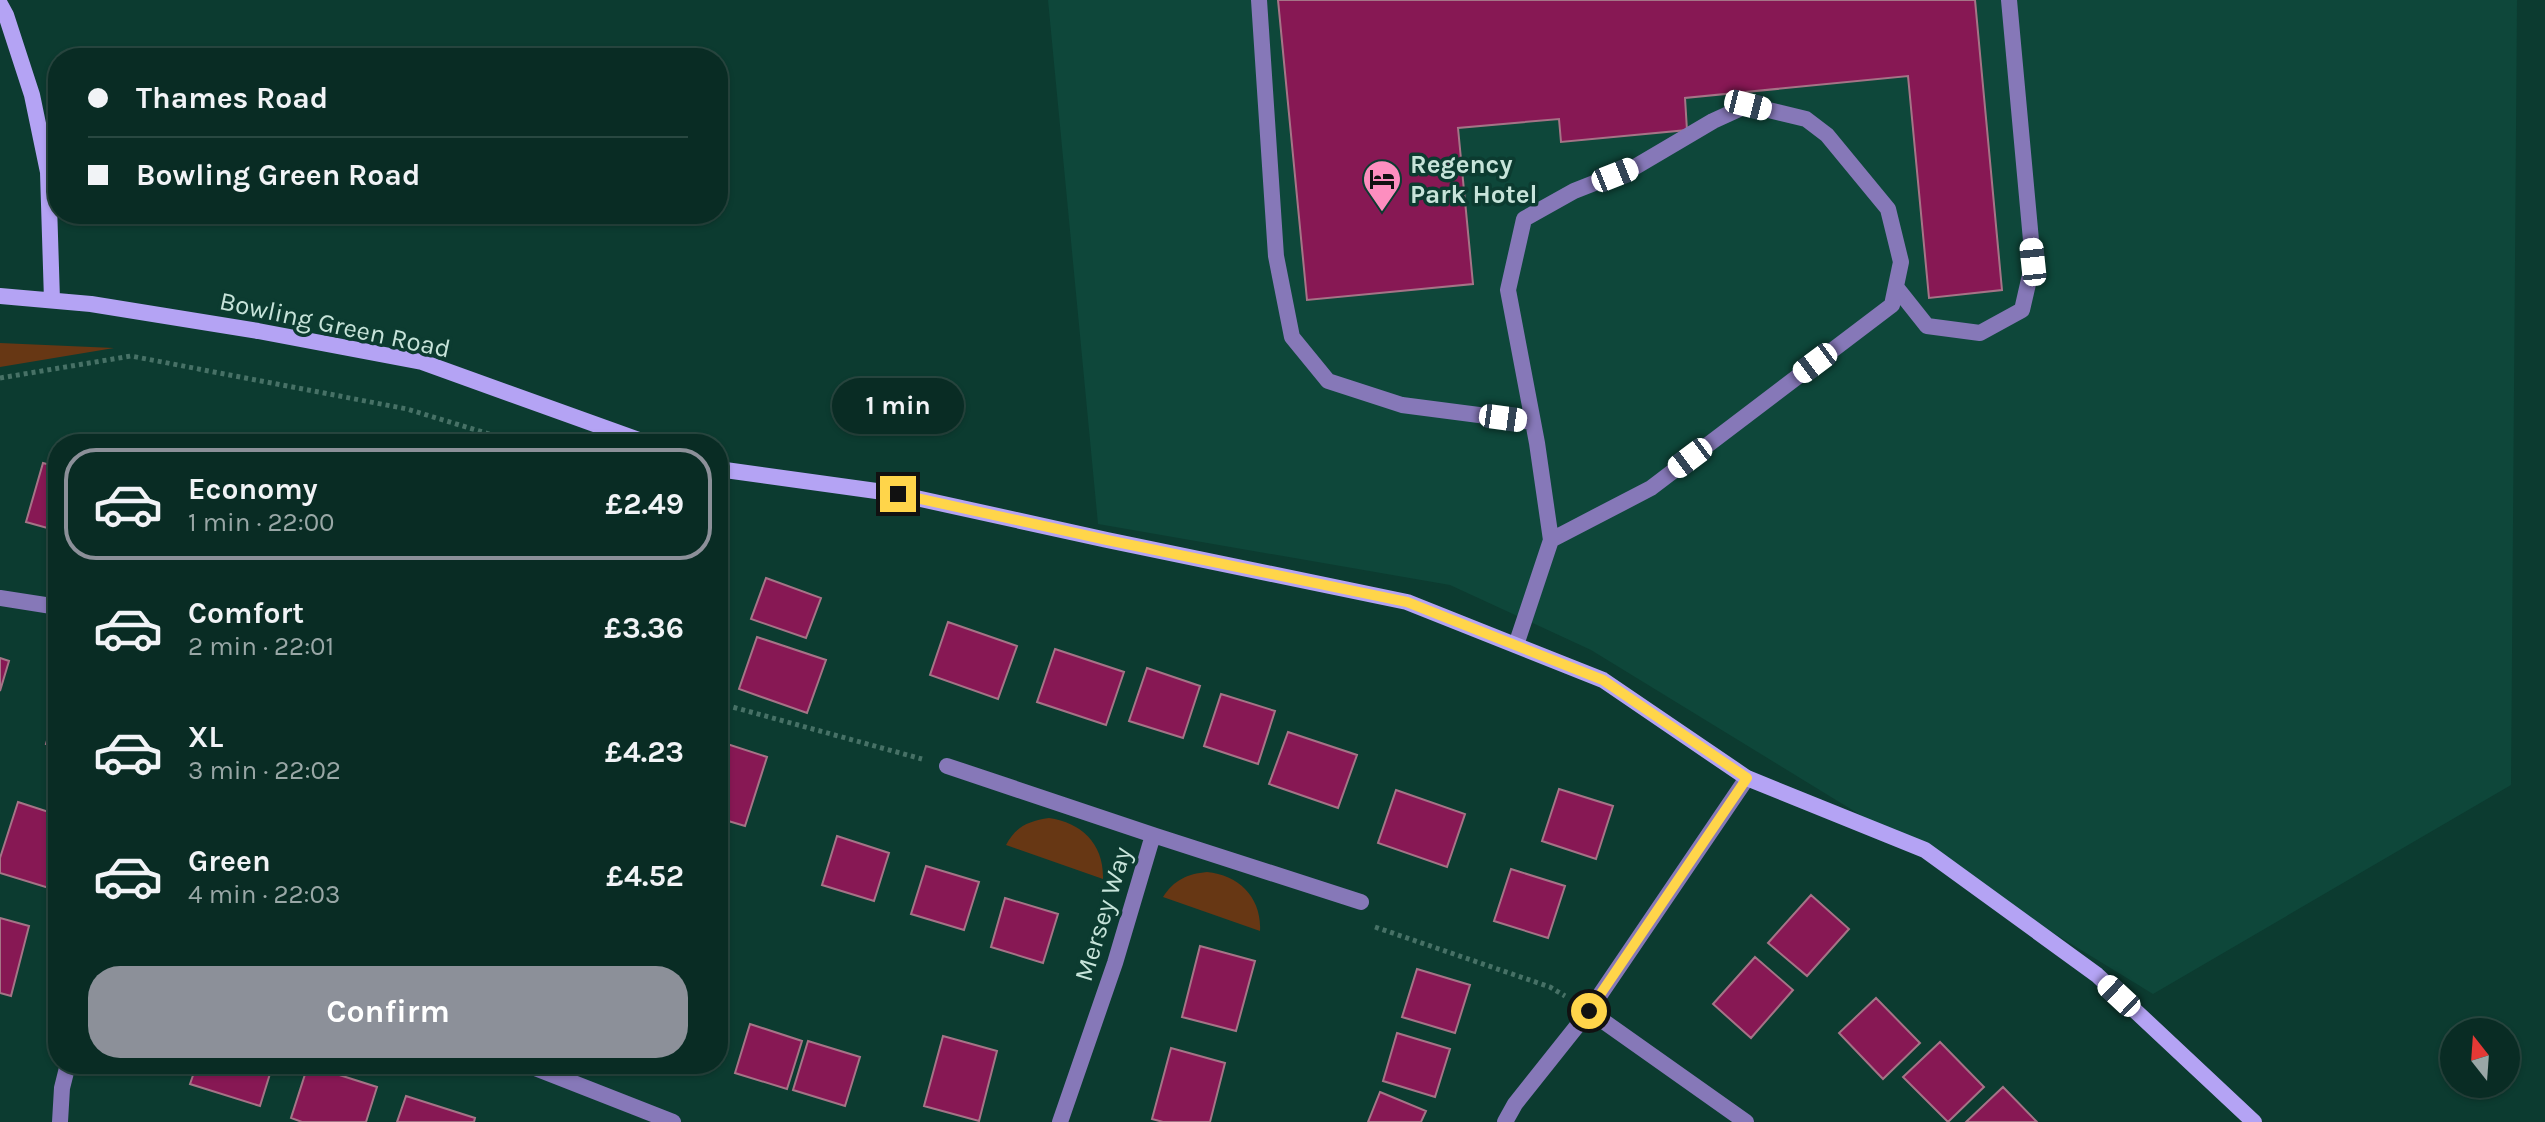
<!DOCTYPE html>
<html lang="en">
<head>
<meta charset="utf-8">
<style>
  :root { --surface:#092c24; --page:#12342c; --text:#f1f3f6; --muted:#99a7a6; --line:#294841; --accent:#8c9099 }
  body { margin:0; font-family:Karla,sans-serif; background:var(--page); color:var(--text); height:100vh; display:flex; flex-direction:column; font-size:30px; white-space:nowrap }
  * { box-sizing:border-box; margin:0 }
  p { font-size:26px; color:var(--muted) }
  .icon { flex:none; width:44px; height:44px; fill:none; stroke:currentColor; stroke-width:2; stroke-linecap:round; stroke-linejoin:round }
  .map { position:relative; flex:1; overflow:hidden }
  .panel { position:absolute; left:48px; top:434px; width:680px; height:640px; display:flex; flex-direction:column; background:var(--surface); border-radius:32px; box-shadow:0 2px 6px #0004,0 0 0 2px var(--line) }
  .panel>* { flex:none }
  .guide { position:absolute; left:48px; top:48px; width:680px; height:176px; border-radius:32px; box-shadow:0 2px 6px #0004,0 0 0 2px var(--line); display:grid; align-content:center; height:176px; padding:0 40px; background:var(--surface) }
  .needle { width:52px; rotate:343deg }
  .buttons { position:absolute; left:2440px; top:1018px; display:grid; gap:16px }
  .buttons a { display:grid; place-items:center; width:80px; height:80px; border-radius:50%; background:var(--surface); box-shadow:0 2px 6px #0004,0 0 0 2px var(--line); font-size:40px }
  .end { position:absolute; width:36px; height:36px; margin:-18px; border:10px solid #ffd54a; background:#111; box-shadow:0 0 0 4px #111 }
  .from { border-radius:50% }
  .bubble { position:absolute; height:56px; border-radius:28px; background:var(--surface); box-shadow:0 2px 6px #0004,0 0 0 2px var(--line); font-size:26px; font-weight:700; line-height:56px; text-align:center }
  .car { position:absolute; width:24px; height:48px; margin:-24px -12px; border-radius:10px; box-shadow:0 0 6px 2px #0007; background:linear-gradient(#fff 24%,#345 0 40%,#fff 0 76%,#345 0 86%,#fff 0) }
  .guide b { display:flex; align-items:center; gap:28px; height:76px; font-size:30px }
  .guide b+b { border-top:2px solid var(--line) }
  .guide i { width:20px; height:20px; background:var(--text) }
  ul { padding:14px 0 0; list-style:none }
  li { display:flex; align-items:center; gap:24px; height:112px; margin:0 16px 12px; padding:0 24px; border:4px solid transparent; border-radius:32px }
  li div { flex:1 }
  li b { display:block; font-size:30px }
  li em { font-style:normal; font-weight:700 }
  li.selected { border-color:var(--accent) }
  li>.icon { width:72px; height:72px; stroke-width:1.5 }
  .primary-button { display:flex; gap:16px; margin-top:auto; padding:16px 40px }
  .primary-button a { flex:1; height:92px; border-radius:32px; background:var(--accent); color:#fff; font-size:32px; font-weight:700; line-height:92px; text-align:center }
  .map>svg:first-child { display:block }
  .built { fill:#0e473a }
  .green { fill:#673714 }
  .building { fill:#871854; stroke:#a57487; stroke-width:2 }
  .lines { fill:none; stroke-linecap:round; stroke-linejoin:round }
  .path { stroke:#477166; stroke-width:5; stroke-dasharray:4 4; stroke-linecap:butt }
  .lane { stroke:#8678b8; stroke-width:16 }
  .street { stroke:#8678b8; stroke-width:16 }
  .secondary { stroke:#b4a3f4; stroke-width:16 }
  .route { stroke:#ffd54a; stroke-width:10 }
  .labels { text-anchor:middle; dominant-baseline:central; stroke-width:7; stroke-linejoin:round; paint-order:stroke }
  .poi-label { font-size:26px; font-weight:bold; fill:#c7e4da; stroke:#0c3b30; text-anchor:start }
  .street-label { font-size:26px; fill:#c7e4da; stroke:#0c3b30 }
</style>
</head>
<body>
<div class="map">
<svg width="2545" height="1122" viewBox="0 0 2545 1122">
  <rect width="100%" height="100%" fill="#0c3b30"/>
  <path class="built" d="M1048,0H2517L2511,785L2153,994L1591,650L1450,585L1098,524Z"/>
  <path class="green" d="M0,343L114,348L0,367Z
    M1049,818C1082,823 1104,844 1103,879L1006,845C1016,826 1029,821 1049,818Z
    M1207,872C1239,875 1262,898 1260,931L1163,897C1174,880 1187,874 1207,872Z"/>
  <path class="building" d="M1278,0H1975L2002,290L1929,298L1908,76L1685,98L1687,130L1561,142L1559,119L1458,128L1473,284L1307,300Z
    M43,463L58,467V531L26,522Z
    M766,578L821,598L806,638L751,619Z
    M948,622L1017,646L998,699L930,675Z
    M757,637L826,660L807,713L739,689Z
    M1055,649L1124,672L1106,725L1037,702Z
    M0,658L9,661L0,691Z
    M1147,668L1200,686L1183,738L1129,721Z
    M1221,694L1275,711L1258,764L1204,746Z
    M58,701V747L46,744Z
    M1288,732L1357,755L1338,808L1269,784Z
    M718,741L767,757L745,826L718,818Z
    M1559,789L1613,806L1596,859L1542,841Z
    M1396,790L1465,814L1447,867L1378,843Z
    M18,802L58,815V861L49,888L0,873V858Z
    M837,836L889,853L874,901L822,885Z
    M926,866L979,882L964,930L911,914Z
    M1511,869L1565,886L1548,938L1494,921Z
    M1811,895L1849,929L1807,976L1768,943Z
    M1005,898L1058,914L1043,963L991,947Z
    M0,918L29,926L11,996L0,993Z
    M1200,946L1255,961L1236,1031L1182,1017Z
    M1755,957L1793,990L1751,1038L1713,1004Z
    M1417,969L1470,985L1455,1033L1402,1017Z
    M1876,998L1920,1043L1883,1079L1839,1033Z
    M750,1024L802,1041L787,1089L735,1073Z
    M1397,1033L1450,1049L1435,1097L1383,1081Z
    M943,1036L997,1051L979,1121L924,1106Z
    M808,1041L860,1057L845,1106L793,1090Z
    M1940,1042L1984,1087L1948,1122L1903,1077Z
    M1171,1048L1225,1063L1210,1122H1163L1152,1119Z
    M197,1064H273L260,1106L190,1084Z
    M308,1065L377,1087L366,1122H302L291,1118Z
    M2003,1087L2037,1122H1966Z
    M1380,1092L1426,1111L1421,1122H1368Z
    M406,1096L475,1118L474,1122H397Z"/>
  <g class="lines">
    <path class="path" d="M0,378L131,356L407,409L522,444
      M718,703L922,759
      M1375,927L1550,987L1565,996"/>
    <path class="lane" d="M1259,0L1276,256L1292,337L1328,381L1402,405L1533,422
      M1896,287L1927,326L1980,333L2022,310L2033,262L2009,0
      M1516,645L1551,540L1537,443L1508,290L1524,219L1574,191L1635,167L1713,121L1748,105L1806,119L1827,135L1888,209L1901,262L1892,305L1651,488L1551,540"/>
    <path class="street" d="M0,598L58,607
      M947,766L1153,835
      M1589,1011L1746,1122
      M525,1064L673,1122
      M60,1122L62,1088L68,1064
      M1060,1122L1115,963L1153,835L1361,902
      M1505,1122L1515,1104L1589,1011L1747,778"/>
    <path class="secondary" d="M0,4L6,15L32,95L48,172L52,300
      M0,296L91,304L258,331L422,362L650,444
      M718,469L898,494L1107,540L1407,602L1603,680L1747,778L1925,850L2097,975L2254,1122"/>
  </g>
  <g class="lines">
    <path class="route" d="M898,494L1107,540L1407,602L1603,680L1747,778L1589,1011"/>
  </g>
  <defs>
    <symbol id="hotel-pin" viewBox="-11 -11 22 30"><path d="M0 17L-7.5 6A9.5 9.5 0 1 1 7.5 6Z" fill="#fd8ebf" stroke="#0c3b30"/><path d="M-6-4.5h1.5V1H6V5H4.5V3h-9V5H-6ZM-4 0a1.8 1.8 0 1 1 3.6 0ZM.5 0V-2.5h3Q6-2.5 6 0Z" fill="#111"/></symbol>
  </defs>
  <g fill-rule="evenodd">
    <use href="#hotel-pin" x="1360" y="157" width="44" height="60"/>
  </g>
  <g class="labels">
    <g class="poi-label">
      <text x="1410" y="164">Regency<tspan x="1410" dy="30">Park Hotel</tspan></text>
    </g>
    <g class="street-label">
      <text transform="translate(335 325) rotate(12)">Bowling Green Road</text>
      <text transform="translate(1103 914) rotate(-73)">Mersey Way</text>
    </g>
  </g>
</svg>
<div class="buttons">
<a><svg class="needle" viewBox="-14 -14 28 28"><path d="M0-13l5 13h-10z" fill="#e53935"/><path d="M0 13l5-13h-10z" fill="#99a7a6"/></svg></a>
</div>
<i class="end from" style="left:1589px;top:1011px"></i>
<i class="end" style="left:898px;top:494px"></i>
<div class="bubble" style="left:832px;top:378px;width:132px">1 min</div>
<i class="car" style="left:1748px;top:105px;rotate:104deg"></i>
<i class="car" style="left:1615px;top:175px;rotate:68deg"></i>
<i class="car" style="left:2033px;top:262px;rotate:354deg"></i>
<i class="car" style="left:1815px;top:363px;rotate:233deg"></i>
<i class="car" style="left:1503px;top:418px;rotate:98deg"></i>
<i class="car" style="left:1690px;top:458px;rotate:233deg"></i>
<i class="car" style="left:2119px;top:996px;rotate:313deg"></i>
<div class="guide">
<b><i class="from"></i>Thames Road</b>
<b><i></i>Bowling Green Road</b>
</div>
<section class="panel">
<ul>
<li class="selected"><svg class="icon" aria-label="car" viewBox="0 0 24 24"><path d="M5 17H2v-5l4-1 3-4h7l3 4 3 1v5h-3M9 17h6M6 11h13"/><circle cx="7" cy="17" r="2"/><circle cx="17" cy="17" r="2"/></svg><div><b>Economy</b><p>1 min · 22:00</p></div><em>£2.49</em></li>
<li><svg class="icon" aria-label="car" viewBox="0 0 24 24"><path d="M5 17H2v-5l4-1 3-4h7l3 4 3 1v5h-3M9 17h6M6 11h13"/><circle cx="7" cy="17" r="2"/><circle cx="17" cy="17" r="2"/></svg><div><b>Comfort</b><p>2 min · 22:01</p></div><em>£3.36</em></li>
<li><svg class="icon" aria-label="car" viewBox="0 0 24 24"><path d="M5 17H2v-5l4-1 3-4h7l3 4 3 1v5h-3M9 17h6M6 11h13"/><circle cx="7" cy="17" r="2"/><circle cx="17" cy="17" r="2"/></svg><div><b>XL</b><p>3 min · 22:02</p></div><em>£4.23</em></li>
<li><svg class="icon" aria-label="car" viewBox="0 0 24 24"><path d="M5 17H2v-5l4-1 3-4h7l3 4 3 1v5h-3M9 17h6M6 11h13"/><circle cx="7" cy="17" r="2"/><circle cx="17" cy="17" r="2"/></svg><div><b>Green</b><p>4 min · 22:03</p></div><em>£4.52</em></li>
</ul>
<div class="primary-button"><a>Confirm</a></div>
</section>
</div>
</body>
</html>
